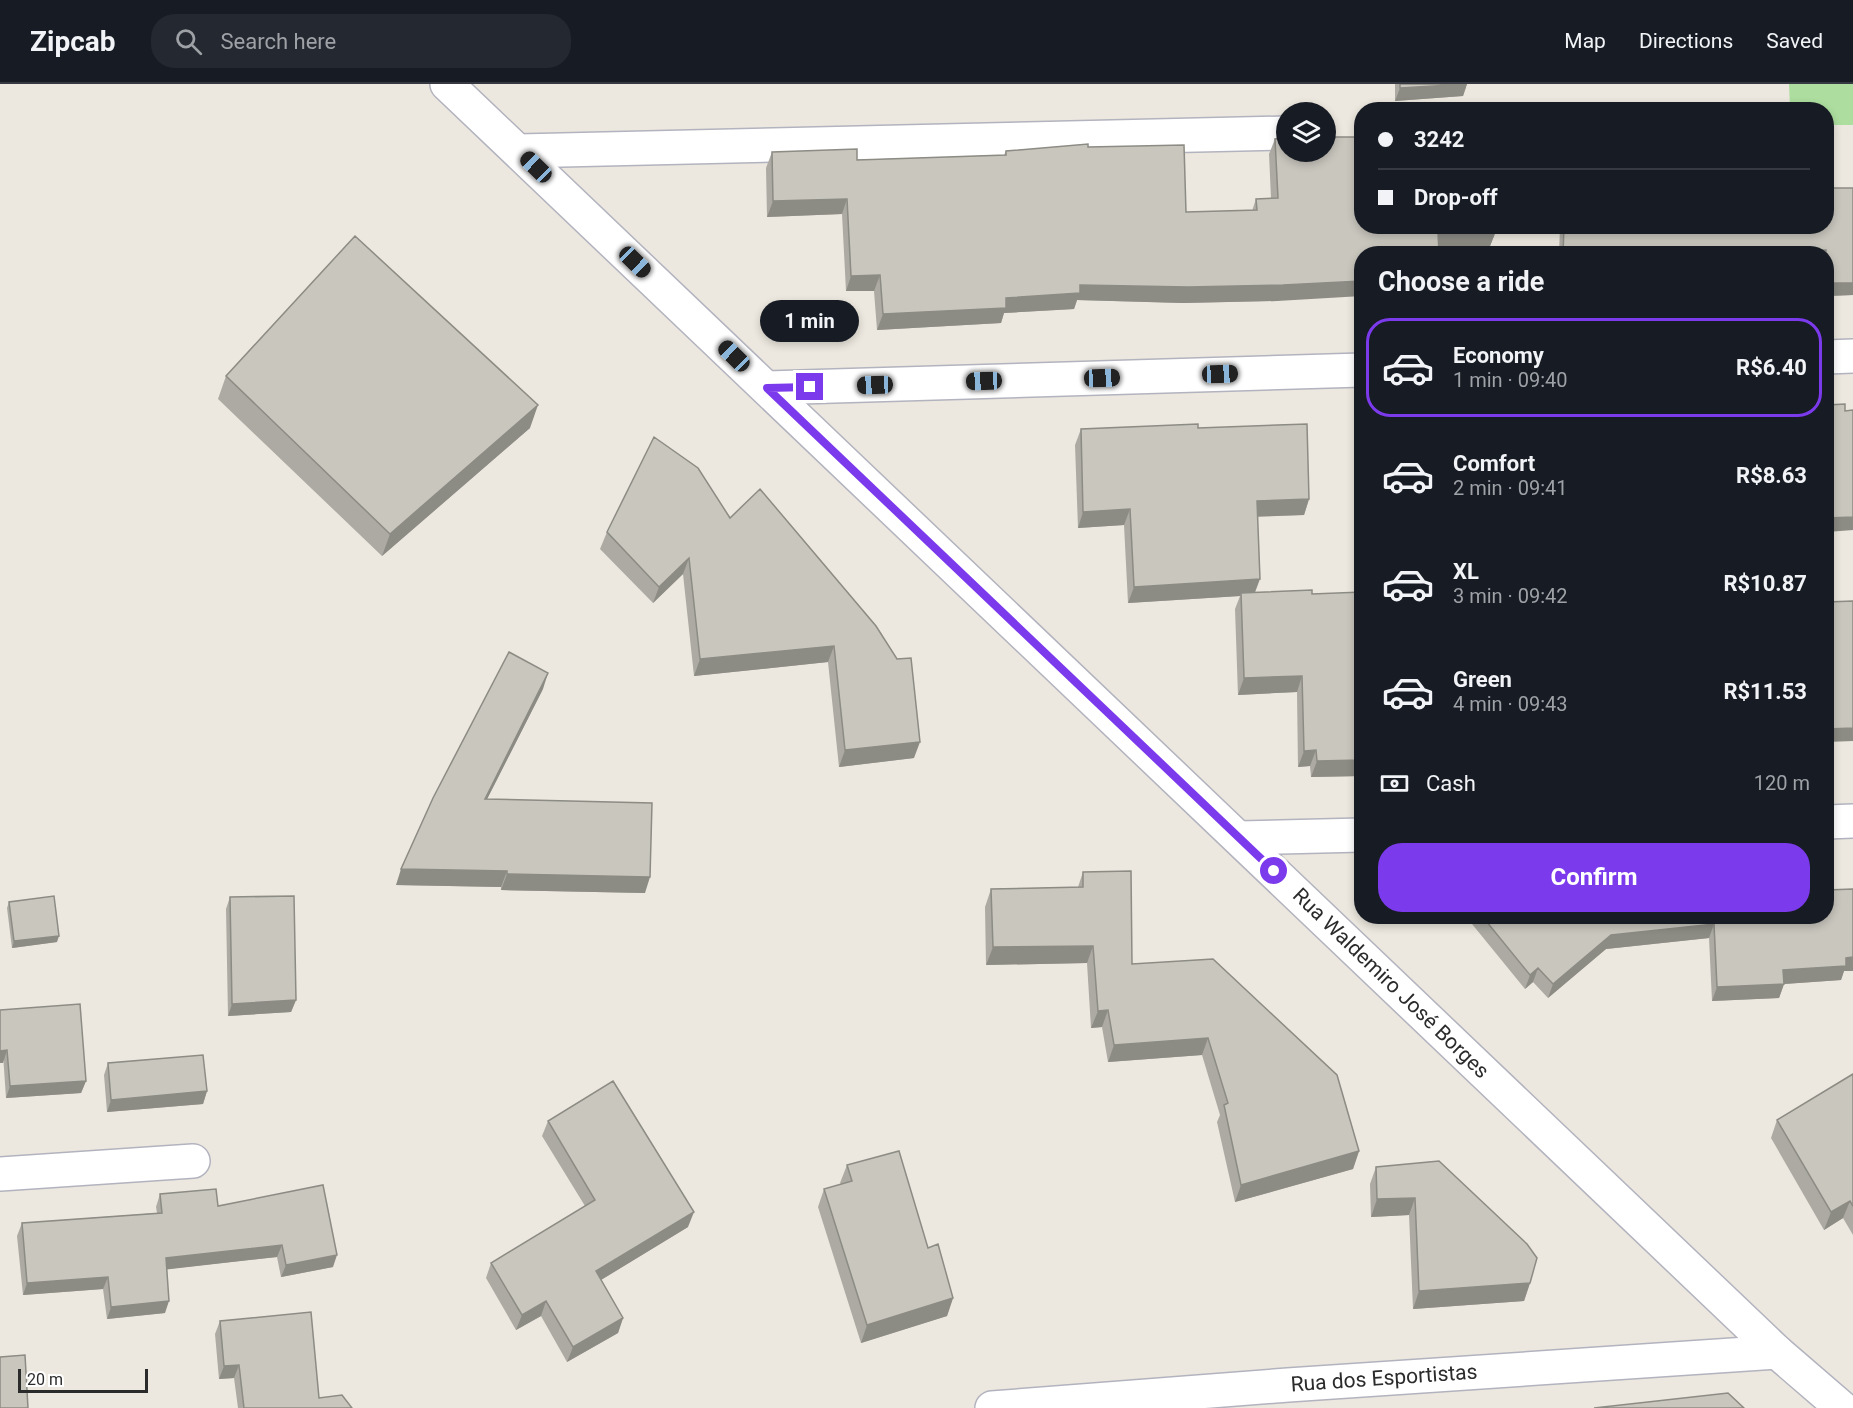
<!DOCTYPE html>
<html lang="en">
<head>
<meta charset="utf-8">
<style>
  :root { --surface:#171b24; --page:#242831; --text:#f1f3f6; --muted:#9ea1a6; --line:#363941; --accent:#7c3aed }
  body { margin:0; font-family:Roboto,sans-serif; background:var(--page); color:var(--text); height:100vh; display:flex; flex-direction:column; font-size:22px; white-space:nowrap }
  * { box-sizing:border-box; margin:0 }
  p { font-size:20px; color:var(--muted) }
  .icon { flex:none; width:33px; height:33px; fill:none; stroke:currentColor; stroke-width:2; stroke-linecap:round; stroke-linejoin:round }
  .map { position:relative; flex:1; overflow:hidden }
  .side { position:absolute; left:1354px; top:162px; width:480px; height:678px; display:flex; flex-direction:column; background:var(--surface); border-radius:24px; box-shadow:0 3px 9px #0003 }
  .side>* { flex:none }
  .hud { position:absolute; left:1354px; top:18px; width:480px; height:132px; border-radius:24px; box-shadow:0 3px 9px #0003; display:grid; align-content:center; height:132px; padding:0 24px; background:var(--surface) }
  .tools { position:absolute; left:1276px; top:18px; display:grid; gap:12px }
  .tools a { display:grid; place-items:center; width:60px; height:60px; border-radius:50%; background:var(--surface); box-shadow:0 3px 9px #0003; font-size:30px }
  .scale { position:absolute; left:18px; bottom:15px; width:130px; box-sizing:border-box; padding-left:6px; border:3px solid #2b2b2b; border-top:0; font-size:16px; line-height:21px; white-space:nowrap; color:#2b2b2b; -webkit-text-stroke:4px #fff; paint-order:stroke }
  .end { position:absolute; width:27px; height:27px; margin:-14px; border:8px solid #7c3aed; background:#fff; box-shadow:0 0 0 3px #fff }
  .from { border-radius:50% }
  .bubble { position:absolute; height:42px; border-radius:21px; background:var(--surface); box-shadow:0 3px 9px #0003; font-size:20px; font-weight:700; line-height:42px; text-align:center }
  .car { position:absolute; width:18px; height:36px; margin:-18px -9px; border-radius:8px; box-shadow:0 0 4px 2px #0007; background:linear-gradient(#222 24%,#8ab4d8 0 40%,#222 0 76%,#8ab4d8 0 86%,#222 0) }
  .hud b { display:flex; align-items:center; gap:21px; height:57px; font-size:22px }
  .hud b+b { border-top:2px solid var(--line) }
  .hud i { width:15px; height:15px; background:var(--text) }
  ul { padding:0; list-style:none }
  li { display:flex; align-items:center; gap:18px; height:99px; margin:0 12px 9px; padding:0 12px; border:3px solid transparent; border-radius:24px }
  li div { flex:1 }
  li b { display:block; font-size:22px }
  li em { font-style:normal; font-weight:700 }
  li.selected { border-color:var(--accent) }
  li>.icon { width:54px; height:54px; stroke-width:1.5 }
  h2 { padding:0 24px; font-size:27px; line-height:72px }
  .pay { display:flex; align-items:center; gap:15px; height:66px; padding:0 24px; font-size:22px }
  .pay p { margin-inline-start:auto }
  .cta { display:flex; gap:12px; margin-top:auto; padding:12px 24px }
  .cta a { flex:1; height:69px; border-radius:24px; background:var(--accent); color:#fff; font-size:24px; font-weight:700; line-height:69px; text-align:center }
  header { display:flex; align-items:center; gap:36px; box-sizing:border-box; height:84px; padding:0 30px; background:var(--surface); border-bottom:2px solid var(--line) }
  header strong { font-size:28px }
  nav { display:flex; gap:33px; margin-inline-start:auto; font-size:21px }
  .search { width:420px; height:54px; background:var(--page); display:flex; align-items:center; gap:15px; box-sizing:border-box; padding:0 21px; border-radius:24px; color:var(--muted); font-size:22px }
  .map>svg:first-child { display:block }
  .green { fill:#adde9f }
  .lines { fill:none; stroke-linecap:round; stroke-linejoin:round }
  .street-casing { stroke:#b2b3be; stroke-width:36 }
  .secondary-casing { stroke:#b2b3be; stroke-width:36 }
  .street { stroke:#fff; stroke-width:33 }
  .secondary { stroke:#fff; stroke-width:33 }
  .wall { fill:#acaaa3 }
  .shaded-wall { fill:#8c8b84 }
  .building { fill:#c8c6bd; stroke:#8c8b84; stroke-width:1.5 }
  .route { stroke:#7c3aed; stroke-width:8 }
  .labels { text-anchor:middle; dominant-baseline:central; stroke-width:4.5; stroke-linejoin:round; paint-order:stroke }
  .street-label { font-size:21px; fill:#2b2b2b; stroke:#fff }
</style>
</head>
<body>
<header>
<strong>Zipcab</strong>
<div class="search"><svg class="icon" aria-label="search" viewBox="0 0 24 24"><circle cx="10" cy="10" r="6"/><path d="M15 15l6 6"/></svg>Search here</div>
<nav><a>Map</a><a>Directions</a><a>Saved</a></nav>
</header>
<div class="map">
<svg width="1853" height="1324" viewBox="0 0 1853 1324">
  <rect width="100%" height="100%" fill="#ece8df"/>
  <path class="green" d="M1789,0H1853V41H1827V26L1790,25Z"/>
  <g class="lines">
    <defs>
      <path id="street" d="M519,67L1287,49
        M1827,273L1853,272
        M767,304L1362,286
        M1827,738L1853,737
        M1239,754L1362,751
        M0,1090L193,1077
        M992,1324L1288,1301L1777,1268"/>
      <path id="secondary" d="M447,0L1777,1268L1842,1324"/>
    </defs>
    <use href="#street" class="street-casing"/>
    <use href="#secondary" class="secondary-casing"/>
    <use href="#street" class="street"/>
    <use href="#secondary" class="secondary"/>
  </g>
  <path class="wall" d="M1395,0H1467L1463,12L1395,17Z
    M1275,55L1362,142L1496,147L1490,162L1439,164L1277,217L1183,219L1077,216L1074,225L1004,229L1001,239L877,246L874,207H846L842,130L767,133L766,84L772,68L857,76L1004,71L1006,67L1088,63L1186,128L1252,127L1256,115L1271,114L1269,70Z
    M1853,104V211L1827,212V170H1559L1560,142H1827Z
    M226,292L530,344L382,472L218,315Z
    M1081,345L1309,415L1304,431L1257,432L1255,509L1312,510L1362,692L1311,693L1310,682L1298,683L1297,608L1238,611L1235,525L1240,512L1128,519L1124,441L1078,444L1075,361Z
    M760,405L914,674L839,683L828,578L694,592L683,490L653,519L600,465L607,448L730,434Z
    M543,605L487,715L645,809L501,806V803L396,801Z
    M1083,788L1132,880L1359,1067L1353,1085L1235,1118L1217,1038L1220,1031L1202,971L1108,978L1102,943L1091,944L1087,879L986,881L985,823L991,805L1078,803Z
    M230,813L296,916L291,928L228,932L226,825Z
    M9,818L57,858L12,864L7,824Z
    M1474,832H1827L1844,887L1841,896L1784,900L1779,914L1712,917L1709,854L1606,865L1548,914L1533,898L1525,905L1472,840Z
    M0,926L86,997L81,1009L6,1014Z
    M108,979L207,1007L203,1020L107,1028L104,991Z
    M1853,990V1151L1843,1134L1824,1146L1771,1054L1777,1036Z
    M548,1037L688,1143L601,1196L623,1234L618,1249L567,1278L541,1232L516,1246L486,1194L491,1179L585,1122L542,1052Z
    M847,1081L928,1164L953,1214L947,1232L861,1259L818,1123L824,1105L841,1100L840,1099Z
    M1376,1083L1530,1199L1524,1217L1413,1225L1409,1131L1371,1133L1370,1100Z
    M160,1110L218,1122L333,1183L281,1193L277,1173L167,1185L165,1229L107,1235L103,1205L23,1211L17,1152L22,1139L157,1129L156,1123Z
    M220,1237L319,1314L352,1324H238L234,1294L219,1295L215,1250Z"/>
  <path class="shaded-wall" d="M1467,0L1463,12L1395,17L1400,4Z
    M847,115L842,130L767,133L773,117Z
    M1496,147L1490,162L1432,164L1438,148Z
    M1826,166L1825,170H1727Z
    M880,191L874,207H846L851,192Z
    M1362,197V212L1277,217L1183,219L1077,216L1074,225L1004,229L1001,239L877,246L883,230L1006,214L1080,201Z
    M1827,199H1853V211L1827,212Z
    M538,321L530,344L382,472L390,450Z
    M1309,415L1304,431L1251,433L1257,417Z
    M1130,425L1124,441L1078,444L1083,428Z
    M1853,433V446L1827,448V434Z
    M689,474L683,490L653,519L659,503Z
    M1260,495L1254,511L1241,509L1240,512L1128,519L1134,503Z
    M834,562L828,578L694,592L700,575Z
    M548,589L543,605L479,731L485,715Z
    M1302,592L1297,608L1238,611L1244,594Z
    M1853,644V657L1827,658V645Z
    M920,658L914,674L839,683L845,666Z
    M1316,666L1310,682L1298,683L1304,667Z
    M1362,676V692L1311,693L1317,677Z
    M401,785L507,787L501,803L396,801Z
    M507,790L650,793L645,809L501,806Z
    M1714,840L1709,854L1606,865L1548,914L1553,900L1611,851Z
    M59,852L57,858L12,864L14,857Z
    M1093,862L1087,879L986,881L993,863Z
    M1853,873V887H1844L1841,896L1784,900L1779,914L1712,917L1717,903L1783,886L1846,874Z
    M1538,884L1533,898L1525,905L1530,891Z
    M296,916L291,928L228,932L232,920Z
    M1108,926L1102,943L1091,944L1098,927Z
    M1208,954L1202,971L1108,978L1114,961Z
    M7,966L3,979H0V967Z
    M86,997L81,1009L6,1014L10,1002Z
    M207,1007L203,1020L107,1028L111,1016Z
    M1359,1067L1353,1085L1235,1118L1241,1101Z
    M1415,1114L1409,1131L1371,1133L1377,1115Z
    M1850,1117L1843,1134L1824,1146L1831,1128Z
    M694,1128L688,1143L591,1202L596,1187Z
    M282,1161L277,1173L162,1186L166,1174Z
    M337,1171L333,1183L281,1193L286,1181Z
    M108,1193L103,1205L23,1211L27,1199Z
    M1530,1199L1524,1217L1413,1225L1419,1207Z
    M953,1214L947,1232L861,1259L867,1241Z
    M169,1217L165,1229L107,1235L111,1223Z
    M546,1217L541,1232L516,1246L522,1231Z
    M623,1234L618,1249L567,1278L573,1263Z
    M239,1281L234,1294L219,1295L224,1282Z"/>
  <path class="building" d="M1400,0H1467L1400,4Z
    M1326,53H1362V142H1496V147L1438,148L1439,170H1362V197L1283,201L1188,203L1080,201V209L1006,214V224L883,230L880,191L851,192L847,115L773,117L772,68L857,65V76L1006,71V67L1088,60V63L1184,61L1186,128L1257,126L1256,115L1278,114L1275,55L1287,54V68H1326Z
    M1827,104H1853V199H1827V170H1826V166L1727,170H1563L1564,142H1827Z
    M355,152L538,321L390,450L226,292Z
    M1845,320V327L1853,326V433L1827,434V321Z
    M1198,340V344L1307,340L1309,415L1257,417L1260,495L1134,503L1130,425L1083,428L1081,345Z
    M654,353L698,384L730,434L760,405L876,542L897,575L911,574L920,658L845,666L834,562L700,575L689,474L659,503L607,448Z
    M1312,506V510L1362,508V676L1317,677L1316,666L1304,667L1302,592L1244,594L1241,509Z
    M1853,517V644L1827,645V518Z
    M509,568L548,589L485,715L652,719L650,793L507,790V787L401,785L433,714Z
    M1131,787L1132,880L1213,875L1337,991L1359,1067L1241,1101L1224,1021L1228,1019L1208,954L1114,961L1108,926L1098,927L1093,862L993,863L991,805L1083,803V788Z
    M1853,805V873L1846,874V882L1783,886L1784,900L1717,903L1714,840L1611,851L1553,900L1538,884L1530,891L1482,832H1827V806Z
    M54,812L59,852L14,857L9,818Z
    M294,812L296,916L232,920L230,813Z
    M80,920L86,997L10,1002L7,966L0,967V926Z
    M203,971L207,1007L111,1016L108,979Z
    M1853,990V1122L1850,1117L1831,1128L1777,1036Z
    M613,997L694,1128L596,1187L623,1234L573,1263L546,1217L522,1231L491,1179L595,1116L548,1037Z
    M899,1067L928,1164L938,1160L953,1214L867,1241L824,1105L852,1097L847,1081Z
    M1439,1077L1527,1160L1537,1174L1530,1199L1419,1207L1415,1114L1377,1115L1376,1083Z
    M323,1101L337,1171L286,1181L282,1161L166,1174L169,1217L111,1223L108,1193L27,1199L22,1139L162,1129L160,1110L216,1105L218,1122Z
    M311,1228L319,1314L342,1311L352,1324H244L239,1281L224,1282L220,1237Z
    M25,1271L28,1324H0V1273Z
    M1728,1309L1744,1324H1594Z"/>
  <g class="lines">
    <path class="route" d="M810,303L767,304L1274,787"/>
  </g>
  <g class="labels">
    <g class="street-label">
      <text transform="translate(1391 899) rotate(44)">Rua Waldemiro José Borges</text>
      <text transform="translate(1384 1294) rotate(-4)">Rua dos Esportistas</text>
    </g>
  </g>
</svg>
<div class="tools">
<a><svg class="icon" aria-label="layers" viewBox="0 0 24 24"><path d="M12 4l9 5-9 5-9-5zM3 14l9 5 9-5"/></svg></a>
</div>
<div class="scale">20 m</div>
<i class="end from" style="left:1274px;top:787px"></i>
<i class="end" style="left:810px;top:303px"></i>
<div class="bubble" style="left:760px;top:216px;width:99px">1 min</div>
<i class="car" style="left:536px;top:83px;rotate:314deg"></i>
<i class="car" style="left:635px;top:178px;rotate:134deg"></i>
<i class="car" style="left:734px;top:272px;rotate:314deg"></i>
<i class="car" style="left:1220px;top:290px;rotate:88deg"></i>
<i class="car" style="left:1102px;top:294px;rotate:88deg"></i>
<i class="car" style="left:984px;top:297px;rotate:268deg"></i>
<i class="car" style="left:875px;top:301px;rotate:268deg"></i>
<div class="hud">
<b><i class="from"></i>3242</b>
<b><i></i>Drop-off</b>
</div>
<section class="side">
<h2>Choose a ride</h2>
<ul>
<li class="selected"><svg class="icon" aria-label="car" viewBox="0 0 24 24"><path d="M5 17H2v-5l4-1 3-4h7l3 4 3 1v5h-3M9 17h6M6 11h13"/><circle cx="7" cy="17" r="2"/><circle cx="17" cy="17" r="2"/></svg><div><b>Economy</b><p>1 min · 09:40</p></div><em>R$6.40</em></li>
<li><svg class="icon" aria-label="car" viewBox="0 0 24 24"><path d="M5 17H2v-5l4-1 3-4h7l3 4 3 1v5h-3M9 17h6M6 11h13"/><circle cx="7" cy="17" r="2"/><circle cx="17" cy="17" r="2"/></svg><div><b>Comfort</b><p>2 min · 09:41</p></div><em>R$8.63</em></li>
<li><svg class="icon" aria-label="car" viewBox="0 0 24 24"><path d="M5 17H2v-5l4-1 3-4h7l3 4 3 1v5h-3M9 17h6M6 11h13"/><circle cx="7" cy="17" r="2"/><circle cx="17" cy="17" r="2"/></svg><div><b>XL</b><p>3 min · 09:42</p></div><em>R$10.87</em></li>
<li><svg class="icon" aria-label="car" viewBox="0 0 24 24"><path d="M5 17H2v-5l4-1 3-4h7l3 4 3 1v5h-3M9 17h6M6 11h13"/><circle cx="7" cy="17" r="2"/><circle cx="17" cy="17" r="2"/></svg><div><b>Green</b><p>4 min · 09:43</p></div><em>R$11.53</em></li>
</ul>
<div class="pay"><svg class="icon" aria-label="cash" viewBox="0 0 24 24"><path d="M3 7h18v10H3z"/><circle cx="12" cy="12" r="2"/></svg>Cash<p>120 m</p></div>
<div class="cta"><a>Confirm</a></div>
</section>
</div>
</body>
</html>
